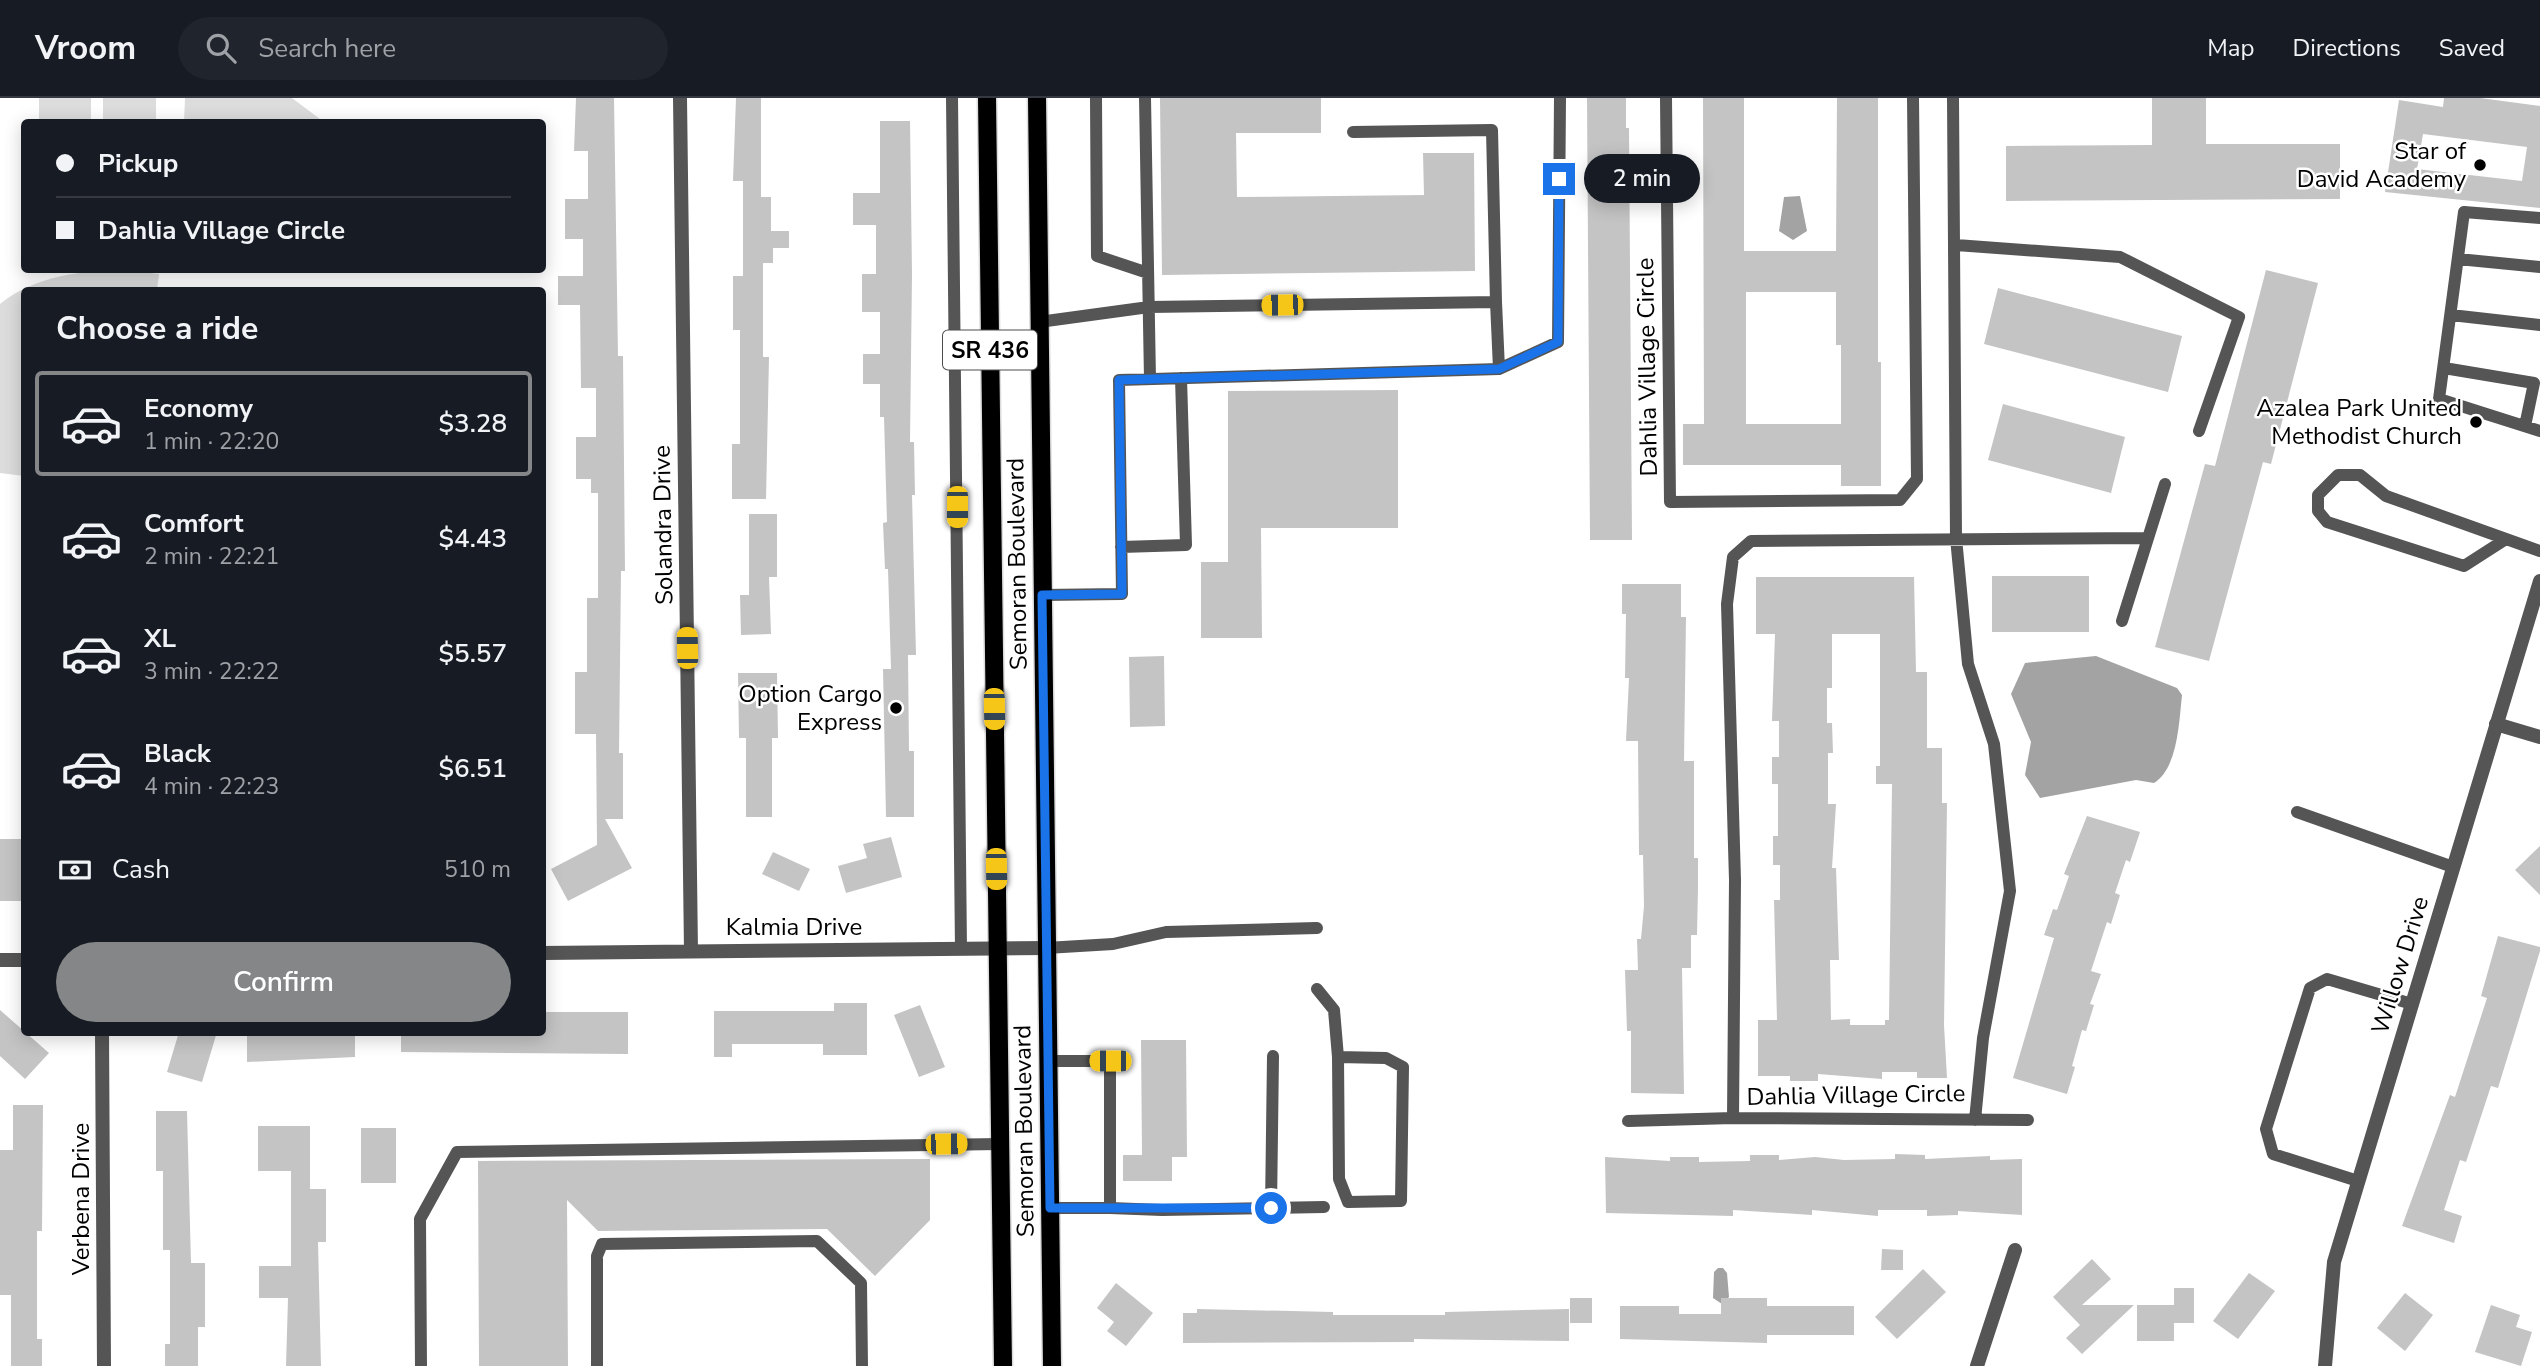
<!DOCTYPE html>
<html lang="en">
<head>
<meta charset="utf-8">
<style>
  :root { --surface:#171b24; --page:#20242c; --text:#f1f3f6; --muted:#9ea1a6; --line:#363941; --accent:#858687 }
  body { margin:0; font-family:"Nunito Sans",sans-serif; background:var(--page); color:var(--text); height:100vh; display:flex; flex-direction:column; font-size:26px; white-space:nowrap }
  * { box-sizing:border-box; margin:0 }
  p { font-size:23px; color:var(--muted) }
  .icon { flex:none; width:38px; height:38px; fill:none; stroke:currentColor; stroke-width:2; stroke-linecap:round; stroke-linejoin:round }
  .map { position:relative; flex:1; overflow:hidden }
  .panel { position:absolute; left:21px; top:189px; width:525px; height:749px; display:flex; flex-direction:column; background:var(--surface); border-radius:7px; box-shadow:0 4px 18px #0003 }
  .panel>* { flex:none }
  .top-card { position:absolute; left:21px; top:21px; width:525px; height:154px; border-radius:7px; box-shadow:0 4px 18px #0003; display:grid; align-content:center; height:154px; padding:0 35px; background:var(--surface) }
  .end { position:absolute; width:32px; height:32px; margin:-16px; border:9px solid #1a73e8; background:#fff; box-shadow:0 0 0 4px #fff }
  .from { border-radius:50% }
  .bubble { position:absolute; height:49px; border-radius:24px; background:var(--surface); box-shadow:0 4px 18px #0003; font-size:23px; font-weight:600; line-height:49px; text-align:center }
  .car { position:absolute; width:21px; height:42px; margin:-21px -10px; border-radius:9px; box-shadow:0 0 5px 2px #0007; background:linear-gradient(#f5c518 24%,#345 0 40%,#f5c518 0 76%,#345 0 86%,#f5c518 0) }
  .top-card b { display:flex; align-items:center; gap:24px; height:66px; font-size:26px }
  .top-card b+b { border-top:2px solid var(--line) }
  .top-card i { width:18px; height:18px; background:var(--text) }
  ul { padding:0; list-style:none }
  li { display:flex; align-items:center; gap:21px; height:105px; margin:0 14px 10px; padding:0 21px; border:4px solid transparent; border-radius:7px }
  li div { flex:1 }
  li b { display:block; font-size:26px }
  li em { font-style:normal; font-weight:600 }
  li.active { border-color:var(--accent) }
  li>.icon { width:63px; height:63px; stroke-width:1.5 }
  h2 { padding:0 35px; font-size:32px; line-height:84px }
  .pay { display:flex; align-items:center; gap:18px; height:77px; padding:0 35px; font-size:26px }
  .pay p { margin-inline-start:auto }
  .action { display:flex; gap:14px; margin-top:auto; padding:14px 35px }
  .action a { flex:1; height:80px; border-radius:42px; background:var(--accent); color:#fff; font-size:28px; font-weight:600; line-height:80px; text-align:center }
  header { display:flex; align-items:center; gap:42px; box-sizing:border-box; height:98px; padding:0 35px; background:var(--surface); border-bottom:2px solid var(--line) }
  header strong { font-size:33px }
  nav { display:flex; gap:38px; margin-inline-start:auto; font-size:24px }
  .search { width:490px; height:63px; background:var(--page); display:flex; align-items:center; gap:18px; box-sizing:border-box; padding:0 24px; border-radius:38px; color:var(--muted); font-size:26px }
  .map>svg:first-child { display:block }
  .green { fill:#dcdcdc }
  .water { fill:#a3a3a3 }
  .building { fill:#c4c4c4; fill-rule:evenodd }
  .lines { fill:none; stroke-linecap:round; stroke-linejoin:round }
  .primary-casing { stroke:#dbdbdb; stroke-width:21 }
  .service { stroke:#555; stroke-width:12 }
  .minor { stroke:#555; stroke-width:14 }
  .primary { stroke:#000; stroke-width:18 }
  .route { stroke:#1a73e8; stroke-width:9 }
  .poi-dot { fill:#000; stroke:#fff; stroke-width:2.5 }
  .labels { text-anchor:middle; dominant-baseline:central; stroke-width:5; stroke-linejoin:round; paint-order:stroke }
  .shield { fill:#fff; stroke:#4c4c4c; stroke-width:2 }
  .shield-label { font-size:23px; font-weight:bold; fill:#000 }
  .poi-label { font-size:24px; fill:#000; stroke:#fff; text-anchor:end }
  .street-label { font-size:24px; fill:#000; stroke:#fff }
</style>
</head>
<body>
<header>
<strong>Vroom</strong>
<div class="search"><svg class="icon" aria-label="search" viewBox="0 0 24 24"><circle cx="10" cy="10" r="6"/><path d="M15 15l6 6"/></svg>Search here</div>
<nav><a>Map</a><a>Directions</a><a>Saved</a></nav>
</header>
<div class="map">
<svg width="2540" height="1268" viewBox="0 0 2540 1268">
  <rect width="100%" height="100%" fill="#fff"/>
  <path class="green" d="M39,0H91V24H39Z
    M103,0H156V24H103Z
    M185,0H292L324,24H184Z
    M126,172L159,176L157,192H24V378L0,375V206C34,178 83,172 126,172Z"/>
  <path class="water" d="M1800,98L1807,133L1793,142L1779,133L1784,99Z
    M2096,558L2177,590L2182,597C2179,624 2178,670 2154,685L2136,682L2040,700L2025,677L2031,644L2011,596L2025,565Z
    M1718,1170H1723L1727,1175L1729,1199L1722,1206L1713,1200L1714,1174Z"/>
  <path class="building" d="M576,0H614L618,258H623L625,473H621L619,655H623V721H605L632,770L568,803L551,771L597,747L596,636H575V574H587V500H598V395H591V381H576V339H596V290H581L580,207H558V178H583V141H565V101H588V53H574Z
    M736,0H761V99H771V133H789V150H773V165H763V259H769L766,401H732V346H740V232H733V178H743V83H733Z
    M1160,0H1321V35H1236L1237,99L1424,97L1423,55H1474L1475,173L1162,177Z
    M1587,0H1626V30H1629L1632,442H1590Z
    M1703,0H1744V153H1836L1837,0H1878V264H1881V388H1841V367H1683V326H1704ZM1746,194H1836V247H1841V326H1746Z
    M2152,0H2206V46H2340V101L2006,103V48L2152,47Z
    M2444,0H2480L2540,8V110L2385,94L2399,2L2443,9ZM2423,36L2527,49L2522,83L2417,71Z
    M880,23H910L912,176L910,344H914L915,397H912L916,557H908L909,653H914V719H886L883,571H891L888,471H885L883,425L887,424L884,319H880V286H863V256H880V214H862V176H876V127H853V95H880Z
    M2266,172L2318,185L2271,366L2263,364L2209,563L2155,549L2205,366L2215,368Z
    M1998,190L2182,238L2168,294L1984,246Z
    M1398,292V430H1261L1262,540H1201V464H1228V293Z
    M2003,306L2125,339L2111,395L1988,362Z
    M749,416H777V479H769L771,536L741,537L740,497H749Z
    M1992,478H2089V534H1992Z
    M1756,479H1914L1916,574H1927V650H1942V705H1947L1944,927L1947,980H1917V974H1882V981L1818,976V983H1790V978H1758V922H1777L1774,802H1780V767H1773V738H1778V686H1772V659H1779V623H1772L1775,536H1756ZM1832,536H1880V668H1876V686H1892L1889,922H1885V927H1850V921L1831,922L1830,862H1839L1836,770H1832L1836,706H1828V655H1833L1832,625H1827V590H1832Z
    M1622,486H1681V519H1686L1684,663H1694V760H1698V789L1697,837H1691V870H1682L1684,996L1631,995V933H1627L1625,872H1638L1637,841H1641L1644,808L1643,757H1639L1638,643H1626L1629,580H1625L1626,516H1622Z
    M1164,558L1165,628L1130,629L1129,559Z
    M738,575H777L778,640H772V719H746V640H739Z
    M2087,718L2140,734L2130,764L2126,762L2115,795L2120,797L2111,826L2107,824L2091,873L2101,876L2090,906L2094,907L2086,933L2082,932L2072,968L2075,969L2067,996L2013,980L2054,840L2044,837L2053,811L2057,812L2069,778L2064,776Z
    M891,739L902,779L846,795L838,768L867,760L863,746Z
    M0,741H24V803H0Z
    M2540,748V797L2515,772Z
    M773,754L810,771L799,793L762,776Z
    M2498,838L2540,849V853L2498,990L2491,988L2466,1064L2460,1062L2444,1112L2462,1118L2454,1145L2402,1128L2450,997L2455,999L2487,900L2481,898Z
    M834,905H867V957H823V946H732V959H714V913H834Z
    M920,907L945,969L919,979L894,917Z
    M0,912L49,955L25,981L0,958Z
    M542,914H628V956L401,954V934H542Z
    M179,934H217L202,984L167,974Z
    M247,934H355V959L247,964Z
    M1141,942H1186L1187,1059H1172V1083H1123V1057H1142Z
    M13,1007H43L42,1133H37V1241H42V1268H11V1197H0V1052H13Z
    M156,1013H187L191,1165H205V1229H198V1268H165V1246H170V1152H163V1073H156Z
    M258,1028H310V1091H326V1144H318L321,1268H286L288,1200H259V1168H291V1073H258Z
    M361,1030H396V1085H361Z
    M1895,1056L1925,1057V1061L1990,1058V1062L2022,1061V1117L1958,1113V1117L1927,1118V1112H1878V1118L1812,1112V1117L1733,1112V1118L1606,1115L1605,1059L1670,1063V1059H1699V1064L1750,1063V1057H1779V1062L1815,1059L1844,1062L1895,1061Z
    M930,1061V1122L875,1178L827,1131L598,1133L567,1102L568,1268H479L478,1063Z
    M1882,1151L1903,1152V1172H1881Z
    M2092,1161L2111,1181L2082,1207H2134L2082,1256L2066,1240L2080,1227L2053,1199Z
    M1923,1171L1946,1194L1897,1241L1875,1219Z
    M2249,1175L2275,1193L2238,1241L2213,1223Z
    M1116,1185L1153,1215L1126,1248L1107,1233L1114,1224L1097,1210Z
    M2174,1190H2194V1225H2174V1243H2137V1207H2174Z
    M2405,1195L2433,1217L2405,1253L2377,1230Z
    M1570,1200H1592V1225H1570Z
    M1721,1200H1767V1208H1854V1237H1767V1245L1620,1241V1208H1679V1216H1721Z
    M2491,1207L2520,1217L2516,1229L2532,1234L2521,1268L2475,1254Z
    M1197,1211L1333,1214V1217H1445V1214L1569,1211V1243L1414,1241V1244L1183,1245V1215H1197Z"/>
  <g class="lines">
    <defs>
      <path id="primary" d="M987,0L1003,1268
        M1037,0L1052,1268"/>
    </defs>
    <use href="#primary" class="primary-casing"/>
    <path class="service" d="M952,0L961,851
      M1096,0L1097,158L1148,175
      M1145,0L1150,281
      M1666,0L1670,404L1900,402L1917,381L1913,0
      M1953,0L1956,440L1968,566L1994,646L2010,793L1983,940L1975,1022
      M1353,34L1492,32L1496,204
      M2540,120L2464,114L2439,301L2540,333
      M1956,147L2120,159L2239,219L2199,333
      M2458,161L2540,169
      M2451,217L2540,227
      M1039,224L1149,209L1496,204L1499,271
      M2444,270L2534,285L2525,328
      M2506,441L2464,468L2327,424L2318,413V397L2338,377H2360L2386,398L2540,453
      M1121,449L1186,447L1181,280
      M1042,497L1122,496L1119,282L1499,271L1558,244L1560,0
      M2122,523L2165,386
      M2297,714L2453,769
      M1046,850L1113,846L1166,834L1317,830
      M1317,891L1334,912L1338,959L1339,1081L1348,1104L1401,1103L1403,969L1386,960L1338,959
      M1047,963H1110V1110L1162,1112L1324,1109
      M1733,1020L1735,782L1727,506L1733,459L1751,443L2147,440
      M1628,1023L1733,1020L2028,1022
      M2358,1083L2273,1056L2266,1031L2310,890L2327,881L2412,906
      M1050,1110H1110
      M1271,1110L1273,958
      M421,1268L420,1121L457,1054L1000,1046
      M597,1268V1158L602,1146L817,1143L861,1185L862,1268"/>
    <path class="minor" d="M680,0L691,853
      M2496,626L2540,639
      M542,855L1046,850
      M0,862H24
      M102,934L104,1268
      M1977,1268L2015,1152
      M2325,1268L2334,1164L2540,483"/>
    <use href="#primary" class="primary"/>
  </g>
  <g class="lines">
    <path class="route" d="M1271,1110H1050L1042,497L1122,496L1119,282L1499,271L1558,244L1559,81"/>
  </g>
  <g class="poi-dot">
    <circle cx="2480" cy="67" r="7"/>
    <circle cx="2476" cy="324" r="7"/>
    <circle cx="896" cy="610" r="7"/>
  </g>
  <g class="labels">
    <rect class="shield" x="943" y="232.5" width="94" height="39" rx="5"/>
    <g class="shield-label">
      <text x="990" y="252">SR 436</text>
    </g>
    <g class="poi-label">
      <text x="2466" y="53">Star of<tspan x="2466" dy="28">David Academy</tspan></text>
      <text x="2462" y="310">Azalea Park United<tspan x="2462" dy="28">Methodist Church</tspan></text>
      <text x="882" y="596">Option Cargo<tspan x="882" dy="28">Express</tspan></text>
    </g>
    <g class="street-label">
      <text transform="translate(1647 269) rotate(-91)">Dahlia Village Circle</text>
      <text transform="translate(663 427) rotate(-91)">Solandra Drive</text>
      <text transform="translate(1017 466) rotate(-91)">Semoran Boulevard</text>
      <text x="794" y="829">Kalmia Drive</text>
      <text transform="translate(2400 867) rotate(-73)">Willow Drive</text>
      <text transform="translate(1856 997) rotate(-1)">Dahlia Village Circle</text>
      <text transform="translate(1024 1033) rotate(-91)">Semoran Boulevard</text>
      <text transform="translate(81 1101) rotate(-90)">Verbena Drive</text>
    </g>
  </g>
</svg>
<i class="end from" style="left:1271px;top:1110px"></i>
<i class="end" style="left:1559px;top:81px"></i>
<div class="bubble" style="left:1584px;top:56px;width:116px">2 min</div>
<i class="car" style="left:1282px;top:207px;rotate:269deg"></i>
<i class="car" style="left:957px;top:409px;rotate:180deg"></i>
<i class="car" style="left:687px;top:550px;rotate:359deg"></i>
<i class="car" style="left:994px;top:611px;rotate:179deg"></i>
<i class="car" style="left:996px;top:771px;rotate:179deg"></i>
<i class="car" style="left:1110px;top:963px;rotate:270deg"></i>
<i class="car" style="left:946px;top:1046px;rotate:89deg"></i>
<div class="top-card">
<b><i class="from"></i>Pickup</b>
<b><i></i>Dahlia Village Circle</b>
</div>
<section class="panel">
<h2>Choose a ride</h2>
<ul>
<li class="active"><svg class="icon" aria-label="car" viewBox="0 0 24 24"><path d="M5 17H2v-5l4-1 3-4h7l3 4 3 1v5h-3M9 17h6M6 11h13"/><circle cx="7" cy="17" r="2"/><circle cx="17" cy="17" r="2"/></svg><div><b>Economy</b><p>1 min · 22:20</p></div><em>$3.28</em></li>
<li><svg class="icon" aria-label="car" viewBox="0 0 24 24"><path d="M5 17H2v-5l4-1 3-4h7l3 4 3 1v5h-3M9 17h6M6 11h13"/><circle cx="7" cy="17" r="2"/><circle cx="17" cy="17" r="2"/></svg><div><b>Comfort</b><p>2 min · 22:21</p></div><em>$4.43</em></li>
<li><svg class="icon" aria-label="car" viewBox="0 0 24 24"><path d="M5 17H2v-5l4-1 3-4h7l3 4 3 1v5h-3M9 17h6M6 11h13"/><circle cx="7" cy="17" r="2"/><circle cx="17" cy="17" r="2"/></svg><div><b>XL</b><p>3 min · 22:22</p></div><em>$5.57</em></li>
<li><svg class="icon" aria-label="car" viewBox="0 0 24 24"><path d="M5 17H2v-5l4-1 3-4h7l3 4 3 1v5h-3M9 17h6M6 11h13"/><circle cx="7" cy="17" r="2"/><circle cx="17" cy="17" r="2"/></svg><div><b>Black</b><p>4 min · 22:23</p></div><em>$6.51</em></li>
</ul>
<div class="pay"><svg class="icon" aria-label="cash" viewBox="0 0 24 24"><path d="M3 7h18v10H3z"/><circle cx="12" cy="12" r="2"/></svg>Cash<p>510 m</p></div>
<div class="action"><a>Confirm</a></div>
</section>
</div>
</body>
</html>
